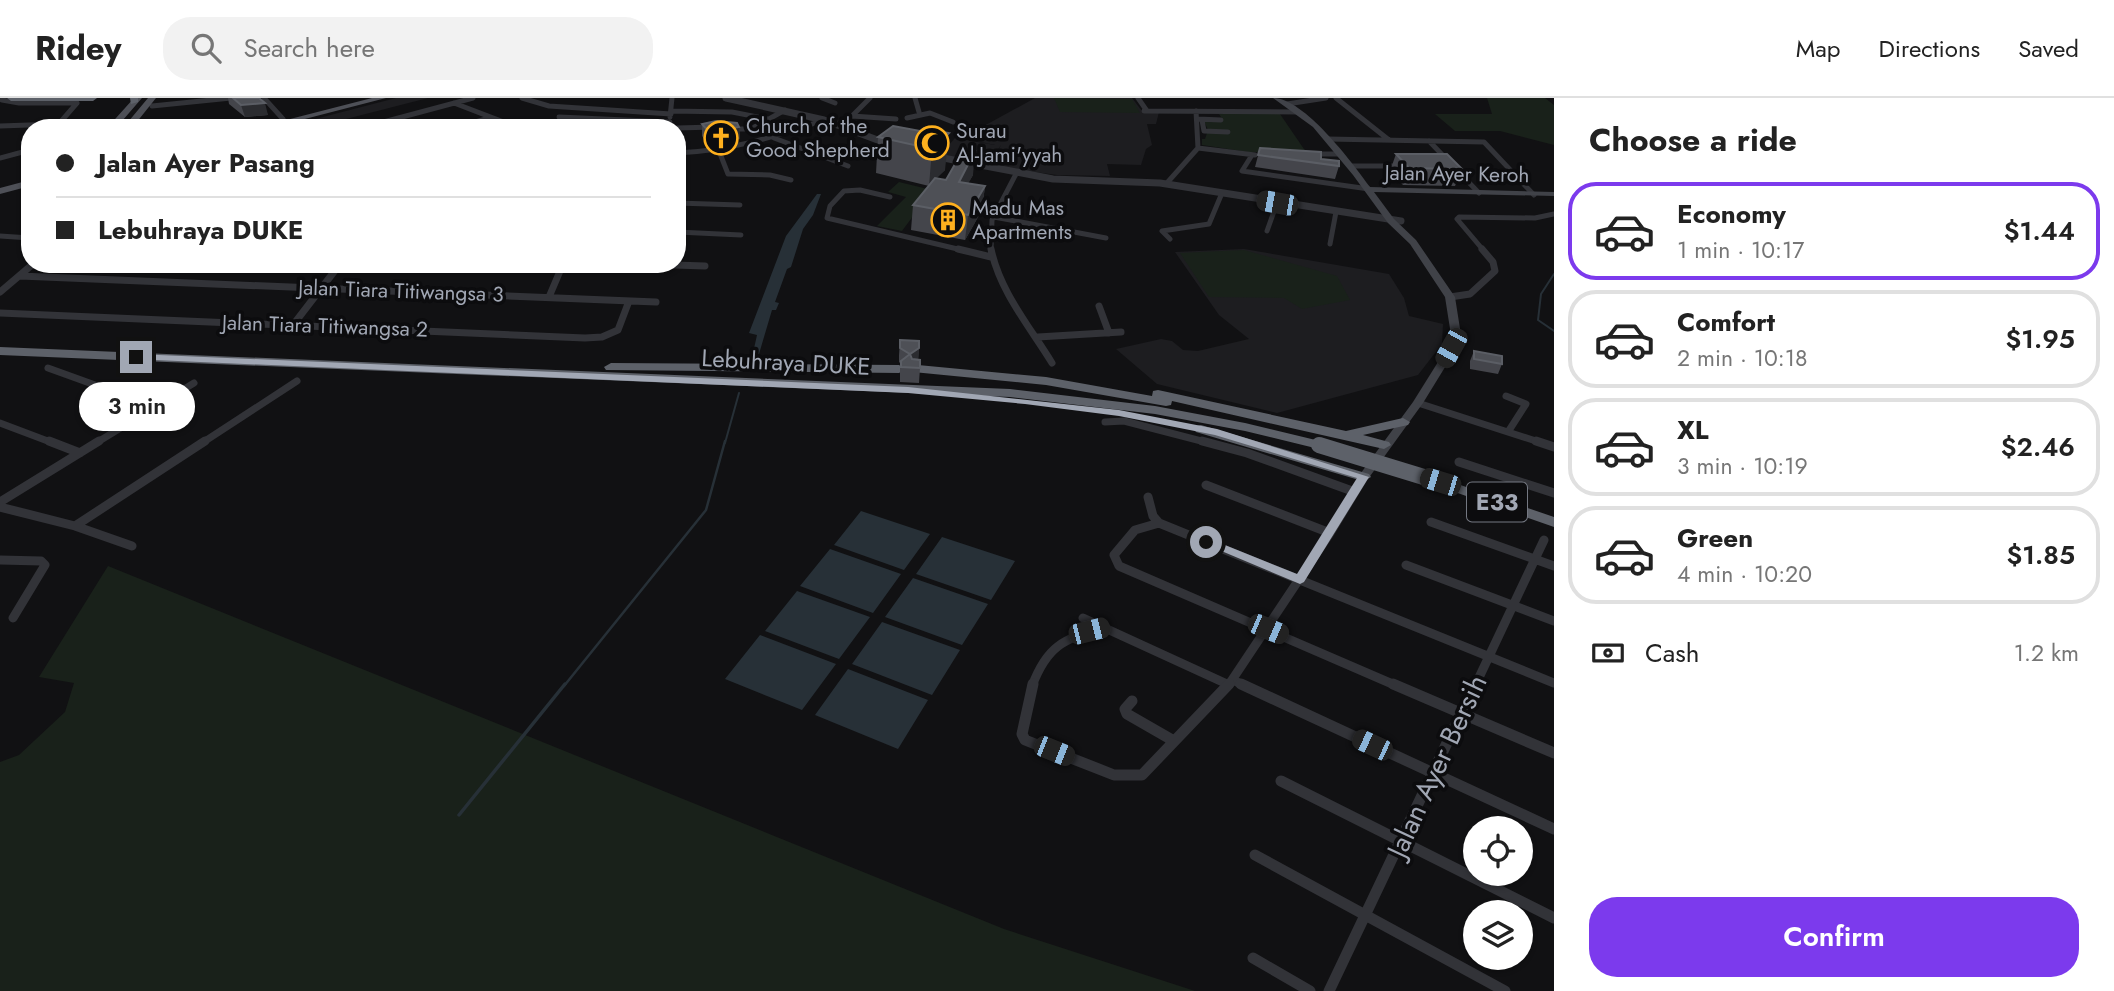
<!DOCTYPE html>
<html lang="en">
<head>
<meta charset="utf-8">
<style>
  :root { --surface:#fff; --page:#f2f2f2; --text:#222; --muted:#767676; --line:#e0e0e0; --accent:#7c3aed }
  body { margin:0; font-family:Jost,sans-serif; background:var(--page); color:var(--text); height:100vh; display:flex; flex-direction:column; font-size:26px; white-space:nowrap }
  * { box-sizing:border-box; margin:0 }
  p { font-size:23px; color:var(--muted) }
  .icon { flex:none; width:38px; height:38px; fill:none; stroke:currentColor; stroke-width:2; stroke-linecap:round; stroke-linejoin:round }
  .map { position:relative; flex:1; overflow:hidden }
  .sheet { display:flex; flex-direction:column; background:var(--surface); width:560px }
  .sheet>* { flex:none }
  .top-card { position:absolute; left:21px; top:21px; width:665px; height:154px; border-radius:28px; box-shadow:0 2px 5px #0004; display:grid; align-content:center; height:154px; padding:0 35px; background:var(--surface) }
  .fabs { position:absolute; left:1463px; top:718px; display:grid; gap:14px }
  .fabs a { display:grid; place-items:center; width:70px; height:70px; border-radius:50%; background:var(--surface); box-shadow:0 2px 5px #0004; font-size:35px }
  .end { position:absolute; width:32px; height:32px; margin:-16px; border:9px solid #a1a7b4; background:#111; box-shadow:0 0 0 4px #111 }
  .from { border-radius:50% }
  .bubble { position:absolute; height:49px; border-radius:24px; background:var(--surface); box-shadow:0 2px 5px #0004; font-size:23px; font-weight:600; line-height:49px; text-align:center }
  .car { position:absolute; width:21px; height:42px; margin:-21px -10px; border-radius:9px; box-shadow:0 0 5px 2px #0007; background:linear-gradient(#222 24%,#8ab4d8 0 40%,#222 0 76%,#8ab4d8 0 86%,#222 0) }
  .top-card b { display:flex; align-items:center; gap:24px; height:66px; font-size:26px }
  .top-card b+b { border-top:2px solid var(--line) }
  .top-card i { width:18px; height:18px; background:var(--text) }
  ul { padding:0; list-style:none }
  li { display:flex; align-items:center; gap:21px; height:98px; margin:0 14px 10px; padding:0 21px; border:4px solid var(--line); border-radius:28px }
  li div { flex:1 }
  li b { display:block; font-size:26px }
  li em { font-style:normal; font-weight:600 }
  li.current { border-color:var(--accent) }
  li>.icon { width:63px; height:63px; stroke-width:1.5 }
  h2 { padding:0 35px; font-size:32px; line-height:84px }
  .pay { display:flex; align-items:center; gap:18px; height:77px; padding:0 35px; font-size:26px }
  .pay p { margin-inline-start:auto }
  .primary-button { display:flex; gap:14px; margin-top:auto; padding:14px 35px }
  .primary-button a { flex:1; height:80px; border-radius:28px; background:var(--accent); color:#fff; font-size:28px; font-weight:600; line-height:80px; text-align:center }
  header { display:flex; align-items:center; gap:42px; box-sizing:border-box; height:98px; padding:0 35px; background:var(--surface); border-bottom:2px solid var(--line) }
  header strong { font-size:33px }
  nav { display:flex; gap:38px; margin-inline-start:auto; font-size:24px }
  .search { width:490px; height:63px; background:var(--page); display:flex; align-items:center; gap:18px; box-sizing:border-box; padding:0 24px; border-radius:28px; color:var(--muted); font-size:26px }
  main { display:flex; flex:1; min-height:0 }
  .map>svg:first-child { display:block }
  .built { fill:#1d1d20 }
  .green { fill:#19211a }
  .water { fill:#273037 }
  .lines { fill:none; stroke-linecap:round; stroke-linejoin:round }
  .stream-far2 { stroke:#273037; stroke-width:2 }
  .stream-far1 { stroke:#273037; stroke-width:2.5 }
  .stream { stroke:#273037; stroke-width:3.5 }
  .minor-far3 { stroke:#323338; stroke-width:5 }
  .minor-far2 { stroke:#323338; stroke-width:7 }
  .minor-far1 { stroke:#323338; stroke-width:9 }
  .minor { stroke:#323338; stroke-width:11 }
  .tertiary { stroke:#323338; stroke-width:7 }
  .secondary { fill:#404248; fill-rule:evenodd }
  .primary { fill:#4e5057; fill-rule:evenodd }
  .motorway { fill:#5d6169; fill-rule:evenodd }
  .motorway-bridge { stroke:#5d6169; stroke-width:16 }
  .wall { fill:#44454b }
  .shaded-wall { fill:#2b2c30 }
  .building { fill:#4e5056; stroke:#5b5e65; stroke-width:2 }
  .route { fill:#a1a7b4 }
  .labels { text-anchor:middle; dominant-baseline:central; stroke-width:7; stroke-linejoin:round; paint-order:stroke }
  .far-poi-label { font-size:21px; fill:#a1a7b4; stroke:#0c0c0e; text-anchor:start }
  .far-street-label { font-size:21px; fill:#a1a7b4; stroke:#0c0c0e }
  .shield { fill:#0c0c0e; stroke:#747882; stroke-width:2 }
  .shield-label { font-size:23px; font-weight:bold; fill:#a1a7b4 }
  .street-label { font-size:24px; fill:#a1a7b4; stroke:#0c0c0e }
  .near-street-label { font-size:28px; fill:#a1a7b4; stroke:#0c0c0e }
</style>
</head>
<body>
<header>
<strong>Ridey</strong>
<div class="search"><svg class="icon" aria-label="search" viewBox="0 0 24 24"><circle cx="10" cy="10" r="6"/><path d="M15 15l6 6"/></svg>Search here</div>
<nav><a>Map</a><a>Directions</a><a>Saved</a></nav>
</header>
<main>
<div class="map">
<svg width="1554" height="893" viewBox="0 0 1554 893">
  <rect width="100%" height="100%" fill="#111113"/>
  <path class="built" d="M396,0H428L311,30H301L296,26Z
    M1035,0H1132L1142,13L1159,14L1156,26H1147L1152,47L1146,51L1141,67L1107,66L1110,78L1057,77L1012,71L1001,68L1004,60L999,68L991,67L1001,47L988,66L941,56L955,40L995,47L962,40Z
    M1244,151L1389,176L1404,200L1409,218L1443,226L1442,246L1418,277L1277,315L1157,286L1116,251L1161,241L1172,243L1183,252L1198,253L1249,241L1219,217L1175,154Z"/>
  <path class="green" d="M1054,0L1132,1L1140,15L1060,14Z
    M1487,0H1545L1554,7V47L1500,33H1455L1435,16H1492Z
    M1219,16H1280L1306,54H1248L1202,47V41H1205L1208,32L1204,23L1223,22Z
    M899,84L940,94L928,98L902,133L877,128L906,99L888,94Z
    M1244,152L1337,178L1350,202L1302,211L1284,200L1209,199L1180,155Z
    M108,468L1004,831L1195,893H0V664L19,657L65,614L74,585L39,579Z"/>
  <path class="water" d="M817,96H821L813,117L803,131L791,169L787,171L775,204L779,205L776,212H772L759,256L753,255L757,237L749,235L786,138Z
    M861,413L930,436L904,472L834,447Z
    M942,439L1015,463L991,502L916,476Z
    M830,451L901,476L873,515L800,488Z
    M913,480L988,506L962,547L885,519Z
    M797,493L870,519L839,561L765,533Z
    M882,524L960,552L932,597L852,566Z
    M760,537L836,566L802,612L725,581Z
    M848,571L928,602L898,651L815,617Z"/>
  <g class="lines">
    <path class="stream-far2" d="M1554,176L1541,196L1538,222L1554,233
      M725,345L739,295"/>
    <path class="stream-far1" d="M564,588L706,412L725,343"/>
    <path class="stream" d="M459,717L565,586"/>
    <path class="minor-far3" d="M264,0L283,21
      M522,0L549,8L671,16
      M822,0L835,5
      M915,0L919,14
      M1138,0L1147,13
      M1336,0L1389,42
      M2,2L19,5H77
      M454,5L514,28L556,29
      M1287,6L1326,0
      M152,8L231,0
      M671,13L732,14L768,21
      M1144,13L1299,14
      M852,18L896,21
      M559,19L670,24
      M670,19L672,0
      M907,20L930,15L953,24
      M1198,21L1221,22
      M1202,22L1204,33L1228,34
      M837,26L852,18L870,0
      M0,28L115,24
      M57,28L77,5
      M361,30L473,0
      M455,30L489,20
      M677,30L714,29
      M728,31H751L785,12
      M774,40L848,68
      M1328,41L1484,44L1534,97
      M1429,43L1479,95
      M1198,50L1255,57
      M719,53L728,76L770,77L791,82
      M677,55C729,53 775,39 824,22
      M1311,56H1341
      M1252,57L1242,73L1369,91
      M0,60L30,52
      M1351,68H1402
      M1166,86L1198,50L1196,13
      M890,99L860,92L844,93L830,108L827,120L966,153
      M677,105L740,107
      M994,119L1106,140
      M1267,133L1277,105
      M677,134L741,137
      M0,138L30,140
      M1170,141L1162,133L1209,126L1222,95
      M1330,146L1336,114
      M991,153L992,122L1016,76
      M1484,153L1457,121L1459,119L1535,120L1554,116"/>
    <path class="minor-far2" d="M958,151L991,159
      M991,151C1000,194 1030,229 1052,265
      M644,166L705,168
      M20,178L656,204
      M0,194L33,166
      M549,199L563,166
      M1450,199L1470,196L1495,173L1493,164L1482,151
      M1099,208L1109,235
      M0,215L585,240L602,239L618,232L629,203
      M293,227L340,166
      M1038,239L1121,234
      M48,270L156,309
      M1506,298L1526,306L1508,334
      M1418,305L1542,345
      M1105,324L1124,323L1209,345
      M0,325L53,345
      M96,345L194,285
      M202,345L297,283"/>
    <path class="minor-far1" d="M49,343L80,355
      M1202,343L1247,355L1355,394
      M1536,343L1554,349
      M1459,364L1554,395
      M1206,387L1330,435
      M1148,399L1153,418L1159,425L1135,432L1114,457L1119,468L1397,588
      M0,404L99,343
      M0,409L75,428L132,448
      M1431,424L1554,468
      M1159,425L1554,585
      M75,428L205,343
      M0,462L41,463L45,467L13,520
      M1406,467L1554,523
      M1083,520L1227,586
      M1233,582L1245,588
      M1032,588C1048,546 1064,542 1103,529
      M1228,588L1330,435L1364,379
      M1475,588L1544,442"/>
    <path class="minor" d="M1033,586L1022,636L1025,642L1114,677H1142L1229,586
      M1241,586L1554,731
      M1393,586L1554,655
      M1132,603L1125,611L1127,616L1174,643
      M1281,683L1554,820
      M1255,757L1505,893
      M1253,860L1310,893
      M1329,893L1475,586"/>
    <path class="tertiary" d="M726,0L824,22L891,47
      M933,58L1053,81L1160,85L1401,123"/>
    <path class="secondary" d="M1273,0C1304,0 1352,64 1370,89L1554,94V98L1374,94L1394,121L1416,142L1455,199L1461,237L1458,248L1423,305L1368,381L1364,382L1358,379L1413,304L1448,248L1451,237L1445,199L1410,146L1388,125L1353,77L1313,29Z"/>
    <path class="primary" d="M134,0H142L116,30H107Z
      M148,0H156L132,30H123Z
      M372,0H386L270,30H255Z
      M30,82V88L0,96V90Z"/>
    <path class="motorway" d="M7,0H97L93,3H11Z
      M130,0H138V4L131,6Z
      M0,249L1010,291L1155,308L1245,325L1324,344L1326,347L1319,351L1245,333L1155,316L1010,299L0,257Z
      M611,265L899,267L906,271L899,275L606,272L604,269Z
      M918,267L1046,279L1152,298L1153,293L1158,292L1346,333L1403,320L1410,324L1408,327L1363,337L1389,344L1391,347L1384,351L1172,303L1171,307L1166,308L1046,287L913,274L911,271Z
      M1201,327L1369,376L1371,379L1364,383L1359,382L1196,334L1194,331L1196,328Z
      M1440,380L1554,419V429L1435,387L1433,384L1435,381Z"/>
    <path class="motorway-bridge" d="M1319,347L1440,384"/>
  </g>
  <path class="wall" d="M228,0H259L268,17L245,19L229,6Z
    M702,26L739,29L740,41L709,47L702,38Z
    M924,30L945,72L936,80L946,82L973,77L968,85L985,88L982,112L965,142L911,132L913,107L929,88L876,75L878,39L920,33Z
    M1260,50L1321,61L1339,68L1335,81L1255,69Z
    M1396,56L1462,71L1455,88L1403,87L1390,73Z
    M900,242L919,250L918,262L920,270L919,285L900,284V265L899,264V257Z
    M1474,253L1502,266L1498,276L1470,271V263Z"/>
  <path class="shaded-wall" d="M265,5L268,17L245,19L241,7Z
    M739,29L740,41L709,47V34Z
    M949,35L945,72L929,88L932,51Z
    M975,53L973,77L956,108L959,84Z
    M985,88L982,112L965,142L968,117Z
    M919,250L918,265L909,269L910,256Z"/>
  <path class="building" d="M233,0H259L265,5L241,7Z
    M716,23L737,25L739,29L709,34L702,26Z
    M893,28L920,33L924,30L949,35L932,51L878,39Z
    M1260,50L1321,54V61L1339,63V68L1258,57Z
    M963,52L975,53L959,84L985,88L968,117L913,107L935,80L946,82Z
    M1396,56H1447L1462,71L1409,70Z
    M900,242L919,243V250L910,256L900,250Z
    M1474,253L1502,258V266L1474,261Z
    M910,256L912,261L920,262V270L901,269V263Z"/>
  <path class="route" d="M136,256L908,289L1119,312L1217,331L1369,379L1304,484L1300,486L1200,444L1210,441L1297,476L1357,380L1215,337L1119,318L1025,306L908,295L133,261L132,259Z"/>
  <defs>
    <symbol id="church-ring" viewBox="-11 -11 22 22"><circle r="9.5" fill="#0c0c0e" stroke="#feb01e" stroke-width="1.5"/><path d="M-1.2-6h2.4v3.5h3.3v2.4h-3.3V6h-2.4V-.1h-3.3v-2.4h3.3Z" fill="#feb01e"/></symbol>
    <symbol id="mosque-ring" viewBox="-11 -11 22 22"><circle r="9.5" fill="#0c0c0e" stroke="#feb01e" stroke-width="1.5"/><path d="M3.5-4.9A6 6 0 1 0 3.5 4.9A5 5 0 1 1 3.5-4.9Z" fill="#feb01e"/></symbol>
    <symbol id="building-ring" viewBox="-11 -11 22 22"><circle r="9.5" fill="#0c0c0e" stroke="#feb01e" stroke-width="1.5"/><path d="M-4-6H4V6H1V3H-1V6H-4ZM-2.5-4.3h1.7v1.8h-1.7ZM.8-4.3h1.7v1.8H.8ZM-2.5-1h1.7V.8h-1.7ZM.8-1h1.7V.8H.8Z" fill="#feb01e"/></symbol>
  </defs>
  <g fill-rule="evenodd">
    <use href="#church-ring" x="702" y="21" width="38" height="38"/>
    <use href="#mosque-ring" x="913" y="26" width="38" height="38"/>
    <use href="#building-ring" x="929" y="103" width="38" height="38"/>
  </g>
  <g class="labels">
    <g class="far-poi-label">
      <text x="746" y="28">Church of the<tspan x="746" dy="24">Good Shepherd</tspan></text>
      <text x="956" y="33">Surau<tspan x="956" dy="24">Al-Jami'yyah</tspan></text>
      <text x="972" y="110">Madu Mas<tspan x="972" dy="24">Apartments</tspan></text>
    </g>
    <g class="far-street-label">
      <text transform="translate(1457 76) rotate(1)">Jalan Ayer Keroh</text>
      <text transform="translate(401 193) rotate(2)">Jalan Tiara Titiwangsa 3</text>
      <text transform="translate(325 228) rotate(2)">Jalan Tiara Titiwangsa 2</text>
    </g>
    <rect class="shield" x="1467" y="384.5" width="60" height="39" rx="5"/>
    <g class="shield-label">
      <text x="1497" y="404">E33</text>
    </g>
    <g class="street-label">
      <text transform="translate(786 264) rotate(3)">Lebuhraya DUKE</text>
    </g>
    <g class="near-street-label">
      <text transform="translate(1437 668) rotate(-65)">Jalan Ayer Bersih</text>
    </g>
  </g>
</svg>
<div class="fabs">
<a><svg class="icon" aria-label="locate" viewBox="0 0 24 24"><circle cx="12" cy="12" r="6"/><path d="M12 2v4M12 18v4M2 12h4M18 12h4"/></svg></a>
<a><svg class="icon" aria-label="layers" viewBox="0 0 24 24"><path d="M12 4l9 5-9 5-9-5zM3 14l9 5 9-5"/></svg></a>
</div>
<i class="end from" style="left:1206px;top:444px"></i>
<i class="end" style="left:136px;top:259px"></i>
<div class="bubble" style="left:79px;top:284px;width:116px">3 min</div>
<i class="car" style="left:1277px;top:105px;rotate:280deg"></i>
<i class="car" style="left:1451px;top:250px;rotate:209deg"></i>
<i class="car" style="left:1440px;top:384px;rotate:287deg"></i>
<i class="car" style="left:1268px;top:531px;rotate:113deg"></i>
<i class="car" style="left:1089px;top:533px;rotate:76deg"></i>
<i class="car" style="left:1372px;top:647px;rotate:295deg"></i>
<i class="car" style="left:1054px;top:653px;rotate:112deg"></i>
<div class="top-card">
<b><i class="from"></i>Jalan Ayer Pasang</b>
<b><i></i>Lebuhraya DUKE</b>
</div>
</div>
<section class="sheet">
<h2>Choose a ride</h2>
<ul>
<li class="current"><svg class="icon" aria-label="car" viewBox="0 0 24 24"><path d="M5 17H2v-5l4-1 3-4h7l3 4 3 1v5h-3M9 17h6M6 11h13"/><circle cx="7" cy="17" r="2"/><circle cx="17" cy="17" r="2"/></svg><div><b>Economy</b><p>1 min · 10:17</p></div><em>$1.44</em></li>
<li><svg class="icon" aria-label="car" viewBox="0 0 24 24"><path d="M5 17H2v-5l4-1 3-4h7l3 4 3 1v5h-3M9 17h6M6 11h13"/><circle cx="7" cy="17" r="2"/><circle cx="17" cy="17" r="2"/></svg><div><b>Comfort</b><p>2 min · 10:18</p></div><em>$1.95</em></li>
<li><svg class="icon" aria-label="car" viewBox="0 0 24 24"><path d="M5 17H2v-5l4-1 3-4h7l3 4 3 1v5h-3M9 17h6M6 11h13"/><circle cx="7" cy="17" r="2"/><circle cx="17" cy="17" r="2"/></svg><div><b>XL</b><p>3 min · 10:19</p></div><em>$2.46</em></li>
<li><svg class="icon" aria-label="car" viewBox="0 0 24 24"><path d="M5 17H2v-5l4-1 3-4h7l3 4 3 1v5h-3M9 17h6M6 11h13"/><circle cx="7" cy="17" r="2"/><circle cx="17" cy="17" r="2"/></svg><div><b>Green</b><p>4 min · 10:20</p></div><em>$1.85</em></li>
</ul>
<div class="pay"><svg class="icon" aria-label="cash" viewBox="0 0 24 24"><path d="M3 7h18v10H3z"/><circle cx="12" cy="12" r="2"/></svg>Cash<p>1.2 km</p></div>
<div class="primary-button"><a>Confirm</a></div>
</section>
</main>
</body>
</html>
